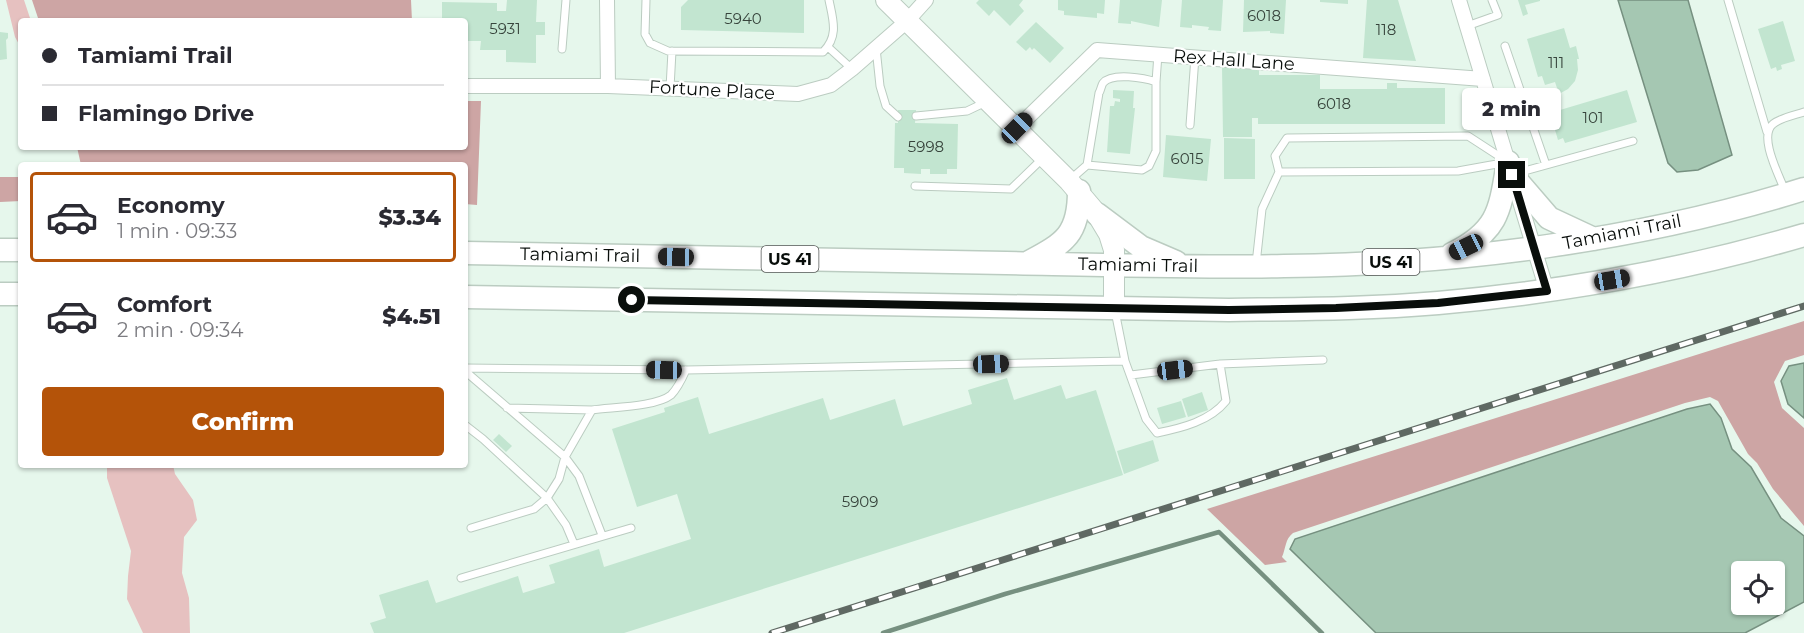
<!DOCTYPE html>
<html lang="en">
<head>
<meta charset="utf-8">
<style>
  :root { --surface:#fff; --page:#f2f2f3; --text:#2b2b33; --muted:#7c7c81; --line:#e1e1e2; --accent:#b45309 }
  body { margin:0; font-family:Montserrat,sans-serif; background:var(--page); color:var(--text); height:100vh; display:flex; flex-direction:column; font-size:22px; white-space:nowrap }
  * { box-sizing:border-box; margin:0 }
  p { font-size:20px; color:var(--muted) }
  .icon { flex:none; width:33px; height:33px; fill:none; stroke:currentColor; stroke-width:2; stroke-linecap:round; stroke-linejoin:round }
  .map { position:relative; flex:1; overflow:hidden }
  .panel { position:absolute; left:18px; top:162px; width:450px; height:306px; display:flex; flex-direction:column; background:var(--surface); border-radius:6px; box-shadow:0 2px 4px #0004 }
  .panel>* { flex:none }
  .hud { position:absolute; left:18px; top:18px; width:450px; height:132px; border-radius:6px; box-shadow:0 2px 4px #0004; display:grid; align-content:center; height:132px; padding:0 24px; background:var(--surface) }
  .fabs { position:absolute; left:1731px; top:561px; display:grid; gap:12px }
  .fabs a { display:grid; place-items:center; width:54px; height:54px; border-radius:6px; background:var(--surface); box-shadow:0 2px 4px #0004; font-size:30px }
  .end { position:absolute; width:27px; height:27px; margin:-14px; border:8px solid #090e0b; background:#fff; box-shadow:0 0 0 3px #fff }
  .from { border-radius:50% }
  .bubble { position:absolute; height:42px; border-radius:6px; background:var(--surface); box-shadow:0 2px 4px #0004; font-size:20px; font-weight:800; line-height:42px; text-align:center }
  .car { position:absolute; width:18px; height:36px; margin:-18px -9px; border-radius:8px; box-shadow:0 0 4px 2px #0007; background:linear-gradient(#222 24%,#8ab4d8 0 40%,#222 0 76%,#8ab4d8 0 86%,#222 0) }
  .hud b { display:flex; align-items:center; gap:21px; height:57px; font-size:22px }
  .hud b+b { border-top:2px solid var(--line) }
  .hud i { width:15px; height:15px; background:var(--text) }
  ul { padding:10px 0 0; list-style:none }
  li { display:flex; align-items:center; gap:18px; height:90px; margin:0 12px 9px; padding:0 12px; border:3px solid transparent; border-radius:6px }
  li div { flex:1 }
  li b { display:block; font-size:22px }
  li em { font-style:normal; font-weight:800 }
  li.active { border-color:var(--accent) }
  li>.icon { width:54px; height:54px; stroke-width:1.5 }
  .button { display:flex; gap:12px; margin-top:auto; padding:12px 24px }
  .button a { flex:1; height:69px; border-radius:6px; background:var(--accent); color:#fff; font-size:24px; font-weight:800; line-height:69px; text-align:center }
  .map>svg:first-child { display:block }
  .green { fill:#e6c1c0 }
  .forest { fill:#cda5a4 }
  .water { fill:#a5c7b2; stroke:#769080; stroke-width:1.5; fill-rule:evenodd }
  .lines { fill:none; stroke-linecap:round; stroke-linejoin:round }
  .stream { stroke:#769080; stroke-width:4.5 }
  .building { fill:#c2e5d0 }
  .lane-casing { stroke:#bbccc1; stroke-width:9 }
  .street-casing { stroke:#bbccc1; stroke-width:16 }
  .secondary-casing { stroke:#bbccc1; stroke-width:22 }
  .primary-casing { stroke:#bbccc1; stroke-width:25 }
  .lane { stroke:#fff; stroke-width:7 }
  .street { stroke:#fff; stroke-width:14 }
  .secondary { stroke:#fff; stroke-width:20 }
  .primary { stroke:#fff; stroke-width:22 }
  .rail-casing { stroke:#5f6963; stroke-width:7 }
  .rail { stroke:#fff; stroke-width:4.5; stroke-dasharray:14; stroke-linecap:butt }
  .route { stroke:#090e0b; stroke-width:8 }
  .labels { text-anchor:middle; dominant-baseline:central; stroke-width:4.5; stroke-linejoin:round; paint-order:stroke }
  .number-label { font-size:15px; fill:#37443c }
  .shield { fill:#fff; stroke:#535654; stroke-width:1.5 }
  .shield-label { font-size:16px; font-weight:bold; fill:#090e0b }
  .street-label { font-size:18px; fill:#090e0b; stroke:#fff }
</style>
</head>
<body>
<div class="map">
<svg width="1804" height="633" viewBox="0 0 1804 633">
  <rect width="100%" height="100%" fill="#e6f7ec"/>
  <path class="green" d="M6,0H24L31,21H21V48L15,37Z
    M107,465H173L175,474L193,500L197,520L184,537L182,573L189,598L190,633H143L127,599L128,576L131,551L107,478Z"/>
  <path class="forest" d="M32,0H411L412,21H39Z
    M465,101H481L477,205L465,204V165H81L77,147H465Z
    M0,177H21V201L0,202Z
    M1804,321V355L1785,361L1774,382L1782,408L1804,428V526L1773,489L1757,463L1748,454L1718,401L1710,397L1685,403L1293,533C1285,539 1286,548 1282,557L1287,562L1265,565L1207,509Z"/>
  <path class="water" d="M1618,0H1688L1732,155L1698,170L1677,172L1668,163Z
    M1804,363V418L1788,404L1781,381L1789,366Z
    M1710,404L1721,418L1732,449L1751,467L1781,518L1804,536V602L1745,633H1376L1290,549L1295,539L1687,409ZM1742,572H1774V604H1742Z"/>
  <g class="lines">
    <path class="stream" d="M883,633L1005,594L1219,532L1322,633"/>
  </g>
  <path class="building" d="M507,0H537L536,22H545V35H536V63L506,62V50H480L481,41H465V21H442V2L497,3V11H506Z
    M688,0H804V33L681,30V7Z
    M979,0H1023L1019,5L1024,11L1010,26L994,10L989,16L976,3Z
    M1058,0H1105L1104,14L1097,13V18L1064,15V11L1058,10Z
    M1120,0H1162L1159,27L1131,21V24L1118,23Z
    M1182,0H1223L1221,31L1208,30L1209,27L1192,25V28L1180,27Z
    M1244,0H1286L1284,34L1270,33V31L1243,32Z
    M1320,0H1348V4L1320,2Z
    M1367,0H1398L1416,61L1363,58Z
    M1518,0H1540V1L1525,5L1528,14L1523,16Z
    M1783,21L1795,61L1781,65L1782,69L1777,71L1776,67L1771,69L1758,29Z
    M1036,22L1064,48L1050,63L1034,48L1032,50L1030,47L1026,51L1016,42Z
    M1564,28L1570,48L1576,46L1579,59H1577L1578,70L1575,81L1568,89L1559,94L1555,82L1545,85L1542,76L1538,77L1527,39Z
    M0,32L8,33V38L6,40L7,59L0,60Z
    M1222,66L1259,67V75H1320V89H1387V83H1397V88H1445V124H1258V118H1252V137H1223Z
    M1113,90L1134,91L1133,108H1135L1130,154L1107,152L1110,106H1114L1115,101L1120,102V99L1113,98Z
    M1627,90L1637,122L1565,143L1563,138L1558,140L1550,113Z
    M898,110H916L915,123L958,124L957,169H947V174H930V169H921V174L904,173V168H894L895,123H898Z
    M1166,135L1211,139L1207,181L1163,177Z
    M1224,138L1255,139V179H1224Z
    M1007,378L1014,400L1061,385L1066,399L1096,390L1123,475L624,633H374L370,623L386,618L379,595L428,580L436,603L518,576L523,593L555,583L549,565L599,549L604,567L691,539L677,494L637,507L612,429L665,412L664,408L698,397L709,434L823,398L830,420L895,399L903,426L972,404L968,390Z
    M1202,392L1208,410L1188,417L1182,399Z
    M1181,401L1186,417L1162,424L1157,408Z
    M499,434L512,446L506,452L493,440Z
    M1153,440L1159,461L1124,474L1117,451Z"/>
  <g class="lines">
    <defs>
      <path id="lane" d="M646,0L645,34L650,43L668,51L823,52C839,36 833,20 829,0
        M1728,0L1767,132
        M1467,26L1498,15L1492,0
        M1505,46L1546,165
        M828,47L852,69
        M876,48L880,86L886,106L898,117
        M562,49L566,0
        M1156,82L1158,54
        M670,88L672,51
        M916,116L967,111L986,102
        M1190,125L1195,57
        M1468,136L1508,162L1458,171L1279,172L1275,156L1287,138Z
        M1517,173L1633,141
        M1071,179L1087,165L1099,93C1101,90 1101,86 1103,83C1112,72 1145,78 1156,82V151L1149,166L1142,170L1087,165
        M915,186L1011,189L1043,158
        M1785,191C1779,175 1758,136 1773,124C1780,118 1795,115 1804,112
        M1256,264L1262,209L1279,172
        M1125,361L1146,419L1157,433C1182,428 1210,421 1226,401L1220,364
        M465,368L686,370L1125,361L1115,311
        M465,371L565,457L579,476L602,535
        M1131,375L1220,364L1323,360
        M507,408L592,410
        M465,425L483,439L547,498L566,525L574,544
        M471,528L534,509L547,498L559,479L565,457L592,410C611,407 656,407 671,395C678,388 682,379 686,370
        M461,578L631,528"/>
      <path id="street" d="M607,0L608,86
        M1459,0L1547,291
        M465,86H608L798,94L831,85L852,69L907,21L926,0
        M1017,128L1097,50L1483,79"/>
      <path id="secondary" d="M886,0L1069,181L1097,214L1109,234L1114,250V308"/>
      <path id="primary" d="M1512,175L1549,218L1594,239
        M1097,214L1141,247L1176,262
        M0,250H21
        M465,253C645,256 826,260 1006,263C1099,265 1191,268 1284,266C1457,264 1638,241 1804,189
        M1452,254C1499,231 1500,210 1508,162
        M1029,262C1065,243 1079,234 1079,191
        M0,294H21
        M465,297L1229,310C1299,309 1369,309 1438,303C1562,292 1685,270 1804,235"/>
    </defs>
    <use href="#lane" class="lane-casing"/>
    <use href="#street" class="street-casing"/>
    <use href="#secondary" class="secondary-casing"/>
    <use href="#primary" class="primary-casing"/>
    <use href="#lane" class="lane"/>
    <use href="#street" class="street"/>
    <use href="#secondary" class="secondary"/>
    <use href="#primary" class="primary"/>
    <defs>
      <path id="rail" d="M772,633L1804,306"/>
    </defs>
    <use href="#rail" class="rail-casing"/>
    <use href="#rail" class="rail"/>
  </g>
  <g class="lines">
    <path class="route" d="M632,300L1229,310L1336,308L1438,303L1547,291L1512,175"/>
  </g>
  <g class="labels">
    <g class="number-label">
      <text x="1264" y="15">6018</text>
      <text x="743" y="18">5940</text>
      <text x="505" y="28">5931</text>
      <text x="1386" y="29">118</text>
      <text x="1556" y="62">111</text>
      <text x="1334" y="103">6018</text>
      <text x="1593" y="117">101</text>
      <text x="926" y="146">5998</text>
      <text x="1187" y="158">6015</text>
      <text x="860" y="501">5909</text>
    </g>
    <g class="shield">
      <rect x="761.5" y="246" width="57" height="26" rx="4.5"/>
      <rect x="1362.5" y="249" width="57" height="26" rx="4.5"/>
    </g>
    <g class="shield-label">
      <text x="790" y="259">US 41</text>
      <text x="1391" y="262">US 41</text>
    </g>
    <g class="street-label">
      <text transform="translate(1234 60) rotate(4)">Rex Hall Lane</text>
      <text transform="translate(712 90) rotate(3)">Fortune Place</text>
      <text transform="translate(1622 232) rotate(-11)">Tamiami Trail</text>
      <text transform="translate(580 255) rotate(1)">Tamiami Trail</text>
      <text transform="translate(1138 265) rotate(1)">Tamiami Trail</text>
    </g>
  </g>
</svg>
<div class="fabs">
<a><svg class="icon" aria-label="locate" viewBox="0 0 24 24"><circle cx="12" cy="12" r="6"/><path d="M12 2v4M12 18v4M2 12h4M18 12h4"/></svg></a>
</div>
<i class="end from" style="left:632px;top:300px"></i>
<i class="end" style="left:1512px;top:175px"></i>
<div class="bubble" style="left:1462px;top:88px;width:99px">2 min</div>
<i class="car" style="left:1017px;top:128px;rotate:45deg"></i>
<i class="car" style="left:1466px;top:247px;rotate:244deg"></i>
<i class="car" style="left:676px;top:257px;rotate:271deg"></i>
<i class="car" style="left:1612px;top:280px;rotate:80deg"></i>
<i class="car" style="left:991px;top:364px;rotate:88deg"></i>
<i class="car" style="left:664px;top:370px;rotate:271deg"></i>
<i class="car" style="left:1175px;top:370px;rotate:83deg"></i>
<div class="hud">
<b><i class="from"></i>Tamiami Trail</b>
<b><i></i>Flamingo Drive</b>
</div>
<section class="panel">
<ul>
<li class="active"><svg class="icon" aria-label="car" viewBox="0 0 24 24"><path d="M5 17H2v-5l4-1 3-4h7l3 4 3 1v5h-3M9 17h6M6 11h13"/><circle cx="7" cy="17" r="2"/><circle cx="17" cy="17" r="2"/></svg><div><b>Economy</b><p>1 min · 09:33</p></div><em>$3.34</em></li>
<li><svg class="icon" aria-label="car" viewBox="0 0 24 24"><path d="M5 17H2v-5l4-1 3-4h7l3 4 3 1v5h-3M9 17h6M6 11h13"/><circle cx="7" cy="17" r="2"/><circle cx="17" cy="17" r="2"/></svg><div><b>Comfort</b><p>2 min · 09:34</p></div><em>$4.51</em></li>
</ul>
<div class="button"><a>Confirm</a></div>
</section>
</div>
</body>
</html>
